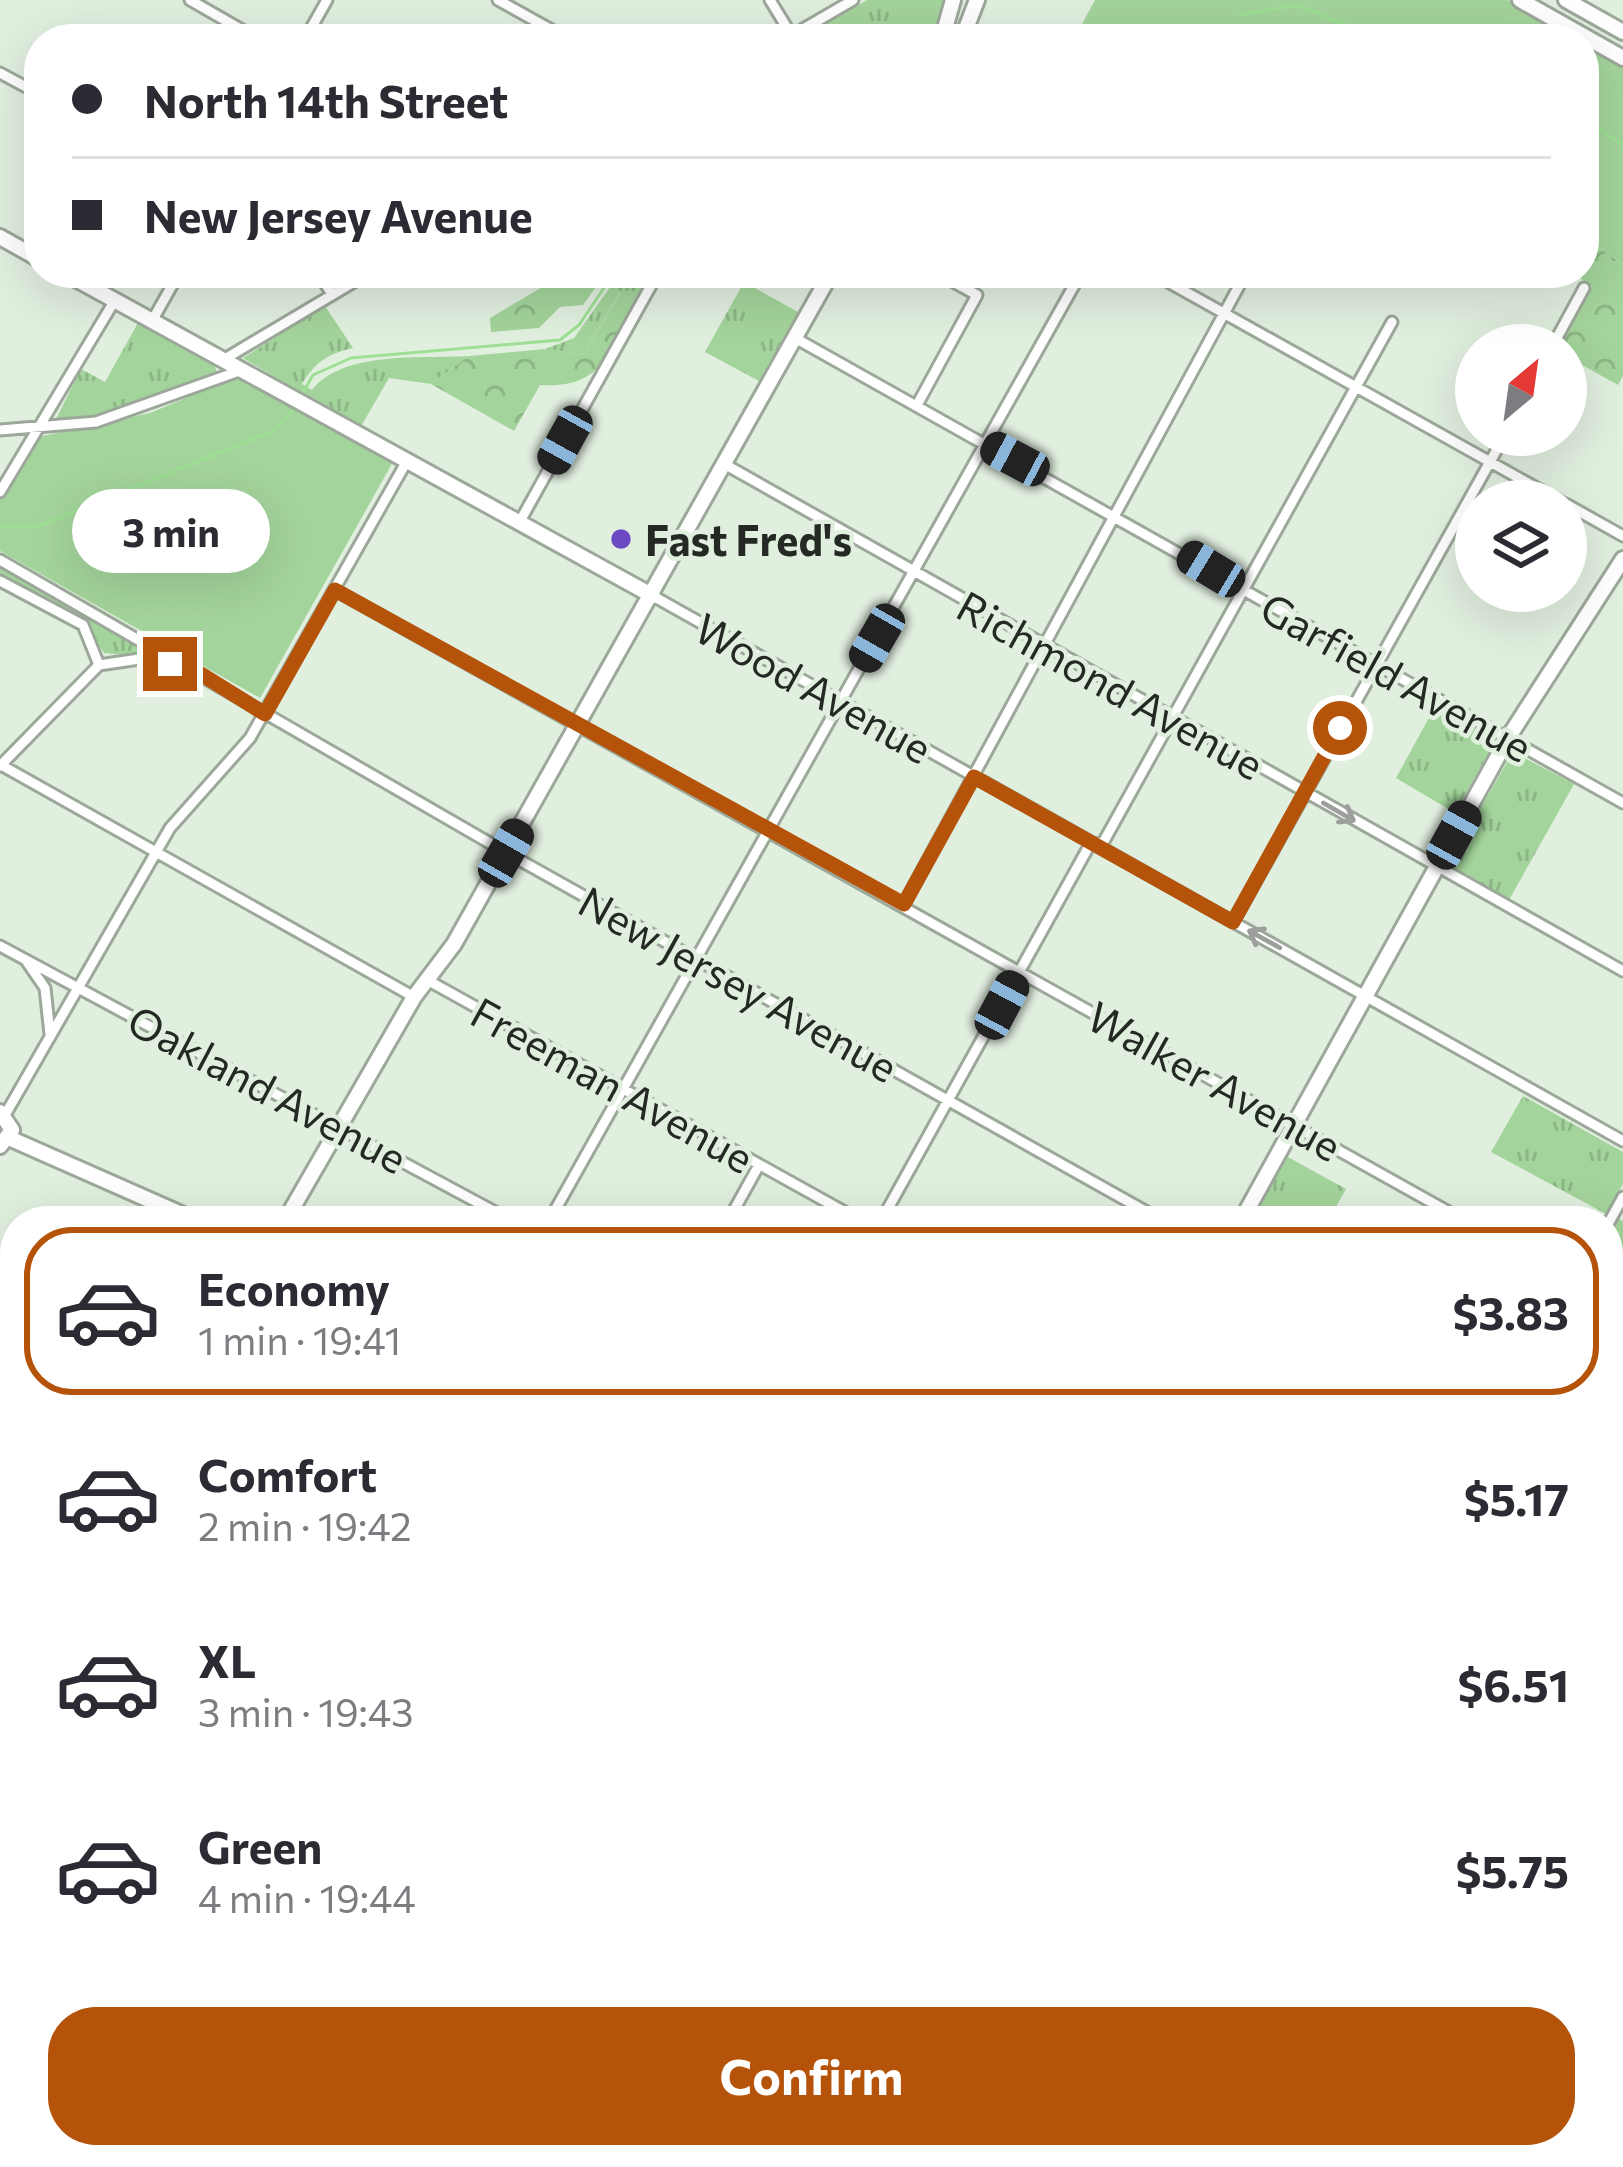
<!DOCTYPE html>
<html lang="en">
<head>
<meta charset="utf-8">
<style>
  :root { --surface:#fff; --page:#f2f2f3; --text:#2b2b33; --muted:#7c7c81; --line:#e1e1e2; --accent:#b45309 }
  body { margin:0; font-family:Commissioner,sans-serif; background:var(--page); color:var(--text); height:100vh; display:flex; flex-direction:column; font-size:45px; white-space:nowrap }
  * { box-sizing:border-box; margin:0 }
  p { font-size:39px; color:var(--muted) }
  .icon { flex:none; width:66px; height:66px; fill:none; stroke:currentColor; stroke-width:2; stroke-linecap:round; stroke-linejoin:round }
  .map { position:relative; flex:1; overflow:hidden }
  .panel { position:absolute; left:0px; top:1206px; width:1623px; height:963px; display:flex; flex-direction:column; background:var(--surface); border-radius:48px 48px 0 0; box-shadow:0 12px 48px #0002 }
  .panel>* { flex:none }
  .top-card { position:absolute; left:24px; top:24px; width:1575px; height:264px; border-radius:48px; box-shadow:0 12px 48px #0002; display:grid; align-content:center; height:264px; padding:0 48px; background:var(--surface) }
  .needle { width:78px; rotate:29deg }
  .fabs { position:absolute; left:1455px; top:324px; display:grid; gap:24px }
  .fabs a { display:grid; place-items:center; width:132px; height:132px; border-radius:50%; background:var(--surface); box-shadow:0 12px 48px #0002; font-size:60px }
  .end { position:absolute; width:54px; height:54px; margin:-27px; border:15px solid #b45309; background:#fff; box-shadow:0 0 0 6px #fff }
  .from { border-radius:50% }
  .bubble { position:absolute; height:84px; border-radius:42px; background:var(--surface); box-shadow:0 12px 48px #0002; font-size:39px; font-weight:700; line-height:84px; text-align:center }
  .car { position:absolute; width:36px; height:72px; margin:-36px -18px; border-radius:15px; box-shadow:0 0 9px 3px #0007; background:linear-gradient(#222 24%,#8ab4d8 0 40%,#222 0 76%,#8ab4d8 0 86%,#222 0) }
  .top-card b { display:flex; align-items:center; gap:42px; height:114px; font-size:45px }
  .top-card b+b { border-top:3px solid var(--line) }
  .top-card i { width:30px; height:30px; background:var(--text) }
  ul { padding:21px 0 0; list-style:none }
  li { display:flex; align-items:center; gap:36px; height:168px; margin:0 24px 18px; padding:0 24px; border:6px solid transparent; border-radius:48px }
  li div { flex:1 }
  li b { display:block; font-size:45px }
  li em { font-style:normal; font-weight:700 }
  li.selected { border-color:var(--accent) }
  li>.icon { width:108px; height:108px; stroke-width:1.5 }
  .action { display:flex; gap:24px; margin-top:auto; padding:24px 48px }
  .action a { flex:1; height:138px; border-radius:48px; background:var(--accent); color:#fff; font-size:48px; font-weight:700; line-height:138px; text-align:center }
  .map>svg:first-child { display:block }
  .grass { fill:url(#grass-tufts) }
  .forest { fill:url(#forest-crowns) }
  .park { fill:#a3d49b }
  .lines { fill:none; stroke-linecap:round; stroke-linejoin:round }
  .stream { stroke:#9ddf93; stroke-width:3 }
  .street-casing { stroke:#9ca89a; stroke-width:15 }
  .secondary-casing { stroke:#9ca89a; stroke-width:20 }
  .primary-casing { stroke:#9ca89a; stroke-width:21 }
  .street { stroke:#fff; stroke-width:9 }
  .secondary { stroke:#fff; stroke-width:14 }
  .primary { stroke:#fff; stroke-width:15 }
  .oneway { stroke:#9c9f9c }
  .route { stroke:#b45309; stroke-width:15 }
  .poi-dot { fill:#6b4ac3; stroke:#e1efdf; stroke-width:4.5 }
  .labels { text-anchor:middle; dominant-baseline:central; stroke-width:9; stroke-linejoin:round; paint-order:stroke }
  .poi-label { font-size:42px; font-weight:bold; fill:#242924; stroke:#e1efdf; text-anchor:start }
  .street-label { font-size:42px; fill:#242924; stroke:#e1efdf }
</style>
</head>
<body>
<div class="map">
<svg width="1623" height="2167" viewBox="0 0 1623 2167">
  <defs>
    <pattern id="grass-tufts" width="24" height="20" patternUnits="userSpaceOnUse" patternTransform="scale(3)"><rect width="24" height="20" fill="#a3d49b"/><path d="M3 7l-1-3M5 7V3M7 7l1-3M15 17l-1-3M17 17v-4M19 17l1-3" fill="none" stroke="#8cb685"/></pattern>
    <pattern id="forest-crowns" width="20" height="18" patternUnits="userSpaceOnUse" patternTransform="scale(3)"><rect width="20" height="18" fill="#a3d49b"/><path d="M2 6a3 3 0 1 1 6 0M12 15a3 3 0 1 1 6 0" fill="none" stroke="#8cb685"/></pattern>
  </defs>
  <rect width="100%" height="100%" fill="#e1efdf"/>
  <path class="grass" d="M867,0H946L936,39H798Z
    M620,273H651L639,295L621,291L583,355L545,349L574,338Z
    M744,282L798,312L759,381L705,352Z
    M325,306L353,348C328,354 316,361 302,384L312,390C344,350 421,359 469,356L431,384L389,378L360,428L243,358Z
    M139,321L214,362L217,374L106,415L56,419L81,369L105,382Z
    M0,566L162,659L104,653L82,620L0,576Z
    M1436,705L1487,733L1494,743L1455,813L1396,778Z
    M1513,752L1574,784L1509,900L1454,871L1450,861Z
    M1523,1096L1623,1152V1184L1606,1214L1491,1152Z
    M1286,1156L1346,1189L1328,1221H1251Z"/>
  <path class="forest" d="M1584,238L1623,264V376L1618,385L1566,356V345H1560L1592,286L1572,273H1584Z
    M566,273H606L583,305L560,307L539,328L491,332L490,318Z
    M622,290L639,295C611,347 607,389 540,385L514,431L431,384L469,356L545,349L583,355Z
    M1617,1218L1623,1221V1585L1608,1577V1233Z"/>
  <path class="park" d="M1095,0H1508L1577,39H1074Z
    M1584,43L1623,65V264L1584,238Z
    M236,377L393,462L260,698L0,551V499L38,437L150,413Z"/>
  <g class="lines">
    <path class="stream" d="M1240,15L1298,5L1359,31
      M1584,119L1623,145
      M302,394L313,375L351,358L560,340L579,325L614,273
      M0,527H36L276,430L294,409"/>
    <defs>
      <path id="street" d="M190,0L258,39
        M498,0L568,39
        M770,0L792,36
        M305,39L327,0
        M786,39L853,0
        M0,73L39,94
        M318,273L332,294
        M803,273L825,285
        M1152,273L1560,501
        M152,321L179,273
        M795,338L1623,803
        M1553,345L1584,288
        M223,360L369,273
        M917,405L977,295L937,273
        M0,430L96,422L242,370
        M726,465L1623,971
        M0,492L115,300
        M1566,504L1623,536
        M519,523L658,273
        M0,560L507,853L1163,1221
        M0,581L83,625L99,665
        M335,590L1465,1221
        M653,596L1623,1141
        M99,665L146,658L182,667
        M1,765L414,997
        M0,766L99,665
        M904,904L1246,273
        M1233,922L1505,435
        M0,946L512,1221
        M27,962L45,988L50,1034
        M429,981L861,1221
        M5,1115L170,828L250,738L407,461
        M549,1221L1081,273
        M728,1221L759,1165
        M881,1221L1088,848L1104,841L1392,322
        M1608,1224L1623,1197
        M0,1311L15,1324
        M0,1354L15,1350
        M0,1440L15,1418
        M0,1519L15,1524
        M1608,1646L1623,1655
        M1608,1831L1623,1840
        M1608,1926L1623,1898
        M1608,2017L1623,2025
        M0,2075L15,2047
        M0,2091L15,2099
        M116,2154L140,2167
        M1082,2167L1089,2154
        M1475,2167L1482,2154"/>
      <path id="secondary" d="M1520,0L1623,58
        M1566,0L1623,32
        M942,39L953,0
        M962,39L977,0
        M0,237L39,259
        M65,273L653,596
        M0,1112L12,1130L0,1146
        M9,1138L197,1221
        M285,1221L414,997L454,944L831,273
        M1241,1221L1508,738L1623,559
        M0,1733L15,1706
        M0,1899L15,1908
        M459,2154L482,2167
        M1518,2154L1546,2167
        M717,2167L724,2154"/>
      <path id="primary" d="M0,1740L15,1747
        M812,2154L835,2167"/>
    </defs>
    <use href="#street" class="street-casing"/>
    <use href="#secondary" class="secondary-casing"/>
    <use href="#primary" class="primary-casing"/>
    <use href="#street" class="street"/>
    <use href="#secondary" class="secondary"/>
    <use href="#primary" class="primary"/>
  </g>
  <defs><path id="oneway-shaft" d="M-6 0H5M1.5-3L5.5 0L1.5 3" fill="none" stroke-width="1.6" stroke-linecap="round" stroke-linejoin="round" transform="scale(3)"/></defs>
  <g class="oneway">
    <use href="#oneway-shaft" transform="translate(1339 812) rotate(30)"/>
    <use href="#oneway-shaft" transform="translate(1264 939) rotate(-151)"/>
  </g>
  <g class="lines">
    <path class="route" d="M170,664L193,669L265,714L335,590L904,904L974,777L1233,922L1340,728"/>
  </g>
  <circle class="poi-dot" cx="621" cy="539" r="12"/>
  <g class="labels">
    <g class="poi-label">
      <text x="645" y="539">Fast Fred's</text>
    </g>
    <g class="street-label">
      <text transform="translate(1397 676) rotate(29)">Garfield Avenue</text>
      <text transform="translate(1111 684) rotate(29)">Richmond Avenue</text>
      <text transform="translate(814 687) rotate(29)">Wood Avenue</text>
      <text transform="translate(739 983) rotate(29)">New Jersey Avenue</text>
      <text transform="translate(1215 1080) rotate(29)">Walker Avenue</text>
      <text transform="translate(613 1084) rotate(29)">Freeman Avenue</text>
      <text transform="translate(268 1088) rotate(28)">Oakland Avenue</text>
    </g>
  </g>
</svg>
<div class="fabs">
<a><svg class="needle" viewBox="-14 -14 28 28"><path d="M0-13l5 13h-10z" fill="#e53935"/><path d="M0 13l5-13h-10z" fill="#7c7c81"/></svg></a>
<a><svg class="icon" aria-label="layers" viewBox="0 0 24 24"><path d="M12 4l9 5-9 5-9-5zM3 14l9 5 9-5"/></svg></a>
</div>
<i class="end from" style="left:1340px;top:728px"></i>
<i class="end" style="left:170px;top:664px"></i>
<div class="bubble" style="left:72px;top:489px;width:198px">3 min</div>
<i class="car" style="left:565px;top:440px;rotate:209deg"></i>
<i class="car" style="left:1015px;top:459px;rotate:298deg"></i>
<i class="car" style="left:1211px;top:569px;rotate:301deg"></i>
<i class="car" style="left:877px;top:638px;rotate:210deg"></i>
<i class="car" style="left:1454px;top:835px;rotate:29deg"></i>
<i class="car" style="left:506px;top:853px;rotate:30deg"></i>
<i class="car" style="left:1002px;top:1005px;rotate:28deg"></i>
<div class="top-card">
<b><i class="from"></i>North 14th Street</b>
<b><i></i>New Jersey Avenue</b>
</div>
<section class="panel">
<ul>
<li class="selected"><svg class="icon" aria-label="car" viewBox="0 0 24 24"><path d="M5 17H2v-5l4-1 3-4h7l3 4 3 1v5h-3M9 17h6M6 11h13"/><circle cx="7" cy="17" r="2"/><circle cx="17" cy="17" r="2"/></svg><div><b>Economy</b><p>1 min · 19:41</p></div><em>$3.83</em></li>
<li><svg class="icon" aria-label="car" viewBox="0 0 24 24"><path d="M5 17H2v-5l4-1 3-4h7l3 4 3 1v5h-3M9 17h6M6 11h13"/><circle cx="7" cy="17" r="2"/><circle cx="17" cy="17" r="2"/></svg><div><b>Comfort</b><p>2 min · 19:42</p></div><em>$5.17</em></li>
<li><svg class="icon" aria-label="car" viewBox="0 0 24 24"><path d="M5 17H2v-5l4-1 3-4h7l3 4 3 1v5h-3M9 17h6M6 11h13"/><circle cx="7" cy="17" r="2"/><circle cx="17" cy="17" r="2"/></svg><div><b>XL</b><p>3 min · 19:43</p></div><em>$6.51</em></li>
<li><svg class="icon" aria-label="car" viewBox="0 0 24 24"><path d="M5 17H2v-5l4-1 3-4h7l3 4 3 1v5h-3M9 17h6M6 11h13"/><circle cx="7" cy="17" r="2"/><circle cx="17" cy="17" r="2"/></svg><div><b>Green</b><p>4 min · 19:44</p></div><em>$5.75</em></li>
</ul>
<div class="action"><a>Confirm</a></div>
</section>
</div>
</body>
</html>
